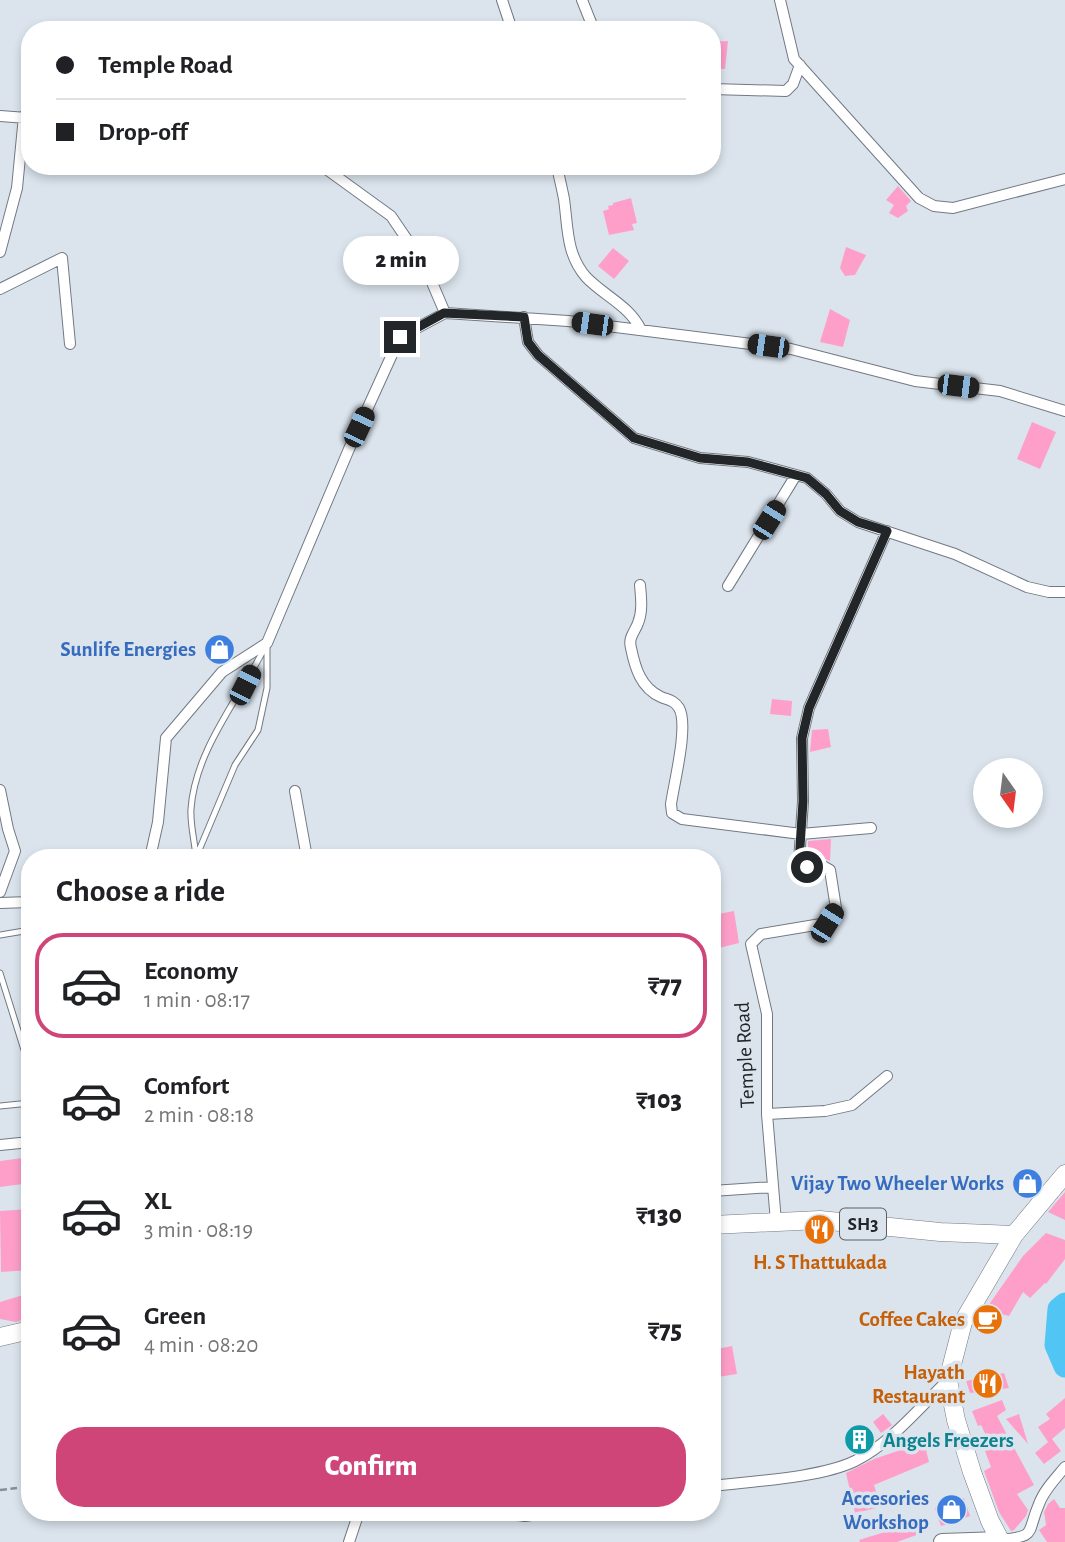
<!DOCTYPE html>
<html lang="en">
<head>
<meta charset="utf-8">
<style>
  :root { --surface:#fff; --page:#f6f6f6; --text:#202124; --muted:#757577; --line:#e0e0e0; --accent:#d04578 }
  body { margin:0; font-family:"Alegreya Sans",sans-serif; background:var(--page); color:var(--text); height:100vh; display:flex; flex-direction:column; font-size:26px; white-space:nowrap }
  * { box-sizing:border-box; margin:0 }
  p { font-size:23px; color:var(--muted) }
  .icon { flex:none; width:38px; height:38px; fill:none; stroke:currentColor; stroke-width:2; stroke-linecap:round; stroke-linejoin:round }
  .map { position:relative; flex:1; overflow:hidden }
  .details { position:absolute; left:21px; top:849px; width:700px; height:672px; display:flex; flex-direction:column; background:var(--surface); border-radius:28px; box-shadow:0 4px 10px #0003 }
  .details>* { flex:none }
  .top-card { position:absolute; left:21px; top:21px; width:700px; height:154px; border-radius:28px; box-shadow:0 4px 10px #0003; display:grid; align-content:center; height:154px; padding:0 35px; background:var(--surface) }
  .needle { width:46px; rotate:166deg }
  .buttons { position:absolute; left:973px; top:758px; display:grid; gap:14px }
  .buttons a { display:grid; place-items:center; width:70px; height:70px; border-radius:50%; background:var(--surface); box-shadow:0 4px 10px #0003; font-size:35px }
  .end { position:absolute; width:32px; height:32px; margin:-16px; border:9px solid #222629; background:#fff; box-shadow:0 0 0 4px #fff }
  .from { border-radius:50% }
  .bubble { position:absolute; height:49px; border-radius:24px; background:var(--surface); box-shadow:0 4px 10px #0003; font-size:23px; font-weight:800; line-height:49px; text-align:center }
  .car { position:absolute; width:21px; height:42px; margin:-21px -10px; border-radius:9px; box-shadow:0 0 5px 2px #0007; background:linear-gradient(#222 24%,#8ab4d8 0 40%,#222 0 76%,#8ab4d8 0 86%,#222 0) }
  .top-card b { display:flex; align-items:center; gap:24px; height:66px; font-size:26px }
  .top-card b+b { border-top:2px solid var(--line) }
  .top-card i { width:18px; height:18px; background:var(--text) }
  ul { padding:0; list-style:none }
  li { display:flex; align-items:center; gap:21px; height:105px; margin:0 14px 10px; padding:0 21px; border:4px solid transparent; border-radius:28px }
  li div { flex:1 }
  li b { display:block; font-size:26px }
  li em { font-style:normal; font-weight:800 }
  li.on { border-color:var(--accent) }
  li>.icon { width:63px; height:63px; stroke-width:1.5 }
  h2 { padding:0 35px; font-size:32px; line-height:84px }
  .action { display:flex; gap:14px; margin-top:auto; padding:14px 35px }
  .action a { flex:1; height:80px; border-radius:28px; background:var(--accent); color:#fff; font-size:28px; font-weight:800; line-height:80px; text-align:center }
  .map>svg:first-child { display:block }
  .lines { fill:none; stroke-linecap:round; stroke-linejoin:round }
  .river { stroke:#51c6f4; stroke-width:23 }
  .building { fill:#fe9fca }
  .service-casing { stroke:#727982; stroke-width:7 }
  .minor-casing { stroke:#727982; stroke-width:12 }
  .secondary-casing { stroke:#727982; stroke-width:18 }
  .primary-casing { stroke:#727982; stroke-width:19 }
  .path { stroke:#878e94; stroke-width:2.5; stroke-dasharray:7 3.5; stroke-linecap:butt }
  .service { stroke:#fff; stroke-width:5 }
  .minor { stroke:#fff; stroke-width:10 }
  .secondary { stroke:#fff; stroke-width:16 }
  .primary { stroke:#fff; stroke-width:18 }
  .route { stroke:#222629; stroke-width:9 }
  .labels { text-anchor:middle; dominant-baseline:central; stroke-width:7; stroke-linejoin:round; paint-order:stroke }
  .shield { fill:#dbe4ed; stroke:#5a5f64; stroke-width:2 }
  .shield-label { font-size:19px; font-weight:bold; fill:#222629 }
  .shop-label { font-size:21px; font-weight:bold; fill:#366cbe; stroke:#dbe4ed; text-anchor:end }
  .street-label { font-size:21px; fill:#222629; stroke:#dbe4ed }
  .food-label { font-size:21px; font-weight:bold; fill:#c56008; stroke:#dbe4ed; text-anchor:end }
  .culture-label { font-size:21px; font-weight:bold; fill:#0d838f; stroke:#dbe4ed; text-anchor:start }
</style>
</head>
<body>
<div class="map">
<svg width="1065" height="1542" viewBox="0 0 1065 1542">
  <rect width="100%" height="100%" fill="#dbe4ed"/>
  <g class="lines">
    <path class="river" d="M1065,1304L1059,1309L1056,1345L1065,1366"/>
  </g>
  <path class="building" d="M728,41L725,69H712V42Z
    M898,186L911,201L906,206L908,211L898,218L889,213L894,205L886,200Z
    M631,198L637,223L632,224L634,230L609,235L603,211L609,209L608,206L613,205V203Z
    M846,247L866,255L855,275L845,276L840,268Z
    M613,248L629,261L614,279L598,266Z
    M830,309L850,320L843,347L820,342Z
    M1032,422L1056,432L1040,469L1017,459Z
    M772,699L792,701L791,716L770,714Z
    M828,729L831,747L810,752L812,730Z
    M831,839L830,861L823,858H808V841Z
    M734,911L739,943L719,948L713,915Z
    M30,1157V1183L0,1187V1161Z
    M1065,1192V1220L1048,1212Z
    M30,1209V1270L1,1272L0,1211Z
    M1046,1233L1065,1240V1259L1046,1284L1045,1283L1030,1298L1023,1292L1009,1316L1001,1314L996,1329L976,1323L1023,1256Z
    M30,1293V1318L16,1322L0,1319V1302Z
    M732,1346L737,1374L712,1378V1350Z
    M1004,1373L1009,1388L970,1393L966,1381Z
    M1065,1398V1428L1052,1439L1061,1451L1044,1464L1035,1453L1048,1442L1038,1427L1050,1419L1046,1414Z
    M1002,1400L1006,1410L997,1416L1034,1485L1017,1494L1028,1510L1026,1516L1014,1530L1011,1531L999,1512L984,1471L991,1467L985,1451L991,1446L981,1425L978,1426L972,1411Z
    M883,1414L892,1425L881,1433L873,1422Z
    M1019,1414L1028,1444L1006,1419Z
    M924,1442L929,1462L874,1485L881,1507L855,1513L846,1473L874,1459Z
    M964,1498L970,1516L941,1526L935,1508Z
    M1054,1499L1060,1508H1065V1542H1047L1039,1530L1046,1525L1044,1512L1048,1504Z
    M916,1516L922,1533L897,1542H860L859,1540L888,1531L887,1526Z"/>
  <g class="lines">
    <defs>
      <path id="service" d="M197,855L235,765L258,730L267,688V646
        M196,858C195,842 190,825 191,809C195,751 238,700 264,649
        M0,935L30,930
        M0,973L30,1069
        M0,1106L30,1103"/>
      <path id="minor" d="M502,0L512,30
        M582,0L594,30
        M780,0L794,59L919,198L934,206L953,208L1065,179
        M712,89L786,91L793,84L800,65
        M0,116L27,118
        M322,166L391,216L425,266L445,313
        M557,166C559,177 562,188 564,199C568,227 566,254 586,277C604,296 629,305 641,330
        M0,252L17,188L24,116
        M0,289L62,258L70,344
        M524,317L528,342L538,355L634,438L700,458L748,462L807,478L826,494L840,511L858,522L955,554L1027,587L1049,592H1065
        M640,585C641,597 643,611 638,623C635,632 628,637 631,648C635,668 641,688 661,697C668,700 674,700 679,708C689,725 674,783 671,804L672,813L682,819L801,834L871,828
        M728,586L796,475
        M0,790L8,829L15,851L0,892
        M295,791L307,858
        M150,858L158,822L166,738L222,672L267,643L349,449L400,337L445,313L568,321L791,349L915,381L1000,391L1065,411
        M0,903L30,902
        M767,1114L825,1111L852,1105L887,1076
        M0,1145L30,1142
        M712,1191L772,1187
        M776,1222L767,1114V1014L751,944L761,934L827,923L836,908L830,870L823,866L807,867L799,862L803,801L802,738L809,708L887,531
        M712,1486C753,1481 820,1478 855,1461C891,1443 920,1407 948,1380
        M27,1488H30
        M497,1512L525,1516L551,1512
        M1000,1540C1038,1536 1026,1534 1039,1504C1044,1490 1056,1478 1065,1467
        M349,1542L359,1512"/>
      <path id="secondary" d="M942,1542L1000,1540"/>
      <path id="primary" d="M712,1225L820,1220L940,1232L1014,1235
        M0,1337L30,1330
        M1001,1542L990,1521L972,1472L956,1420L948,1380L963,1322L1014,1235L1065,1174"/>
    </defs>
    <use href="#service" class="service-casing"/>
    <use href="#minor" class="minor-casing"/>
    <use href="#secondary" class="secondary-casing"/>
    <use href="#primary" class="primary-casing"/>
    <path class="path" d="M0,1490L17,1488"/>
    <use href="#service" class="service"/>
    <use href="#minor" class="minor"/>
    <use href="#secondary" class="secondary"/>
    <use href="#primary" class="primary"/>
  </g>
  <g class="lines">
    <path class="route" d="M400,337L444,313L524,317L528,342L538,355L634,438L700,458L748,462L807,478L826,494L840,511L858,522L887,531L809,708L802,738L803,801L799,862L807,867"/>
  </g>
  <defs>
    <symbol id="shop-disc" viewBox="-11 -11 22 22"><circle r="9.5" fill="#3f7fe0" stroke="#dbe4ed"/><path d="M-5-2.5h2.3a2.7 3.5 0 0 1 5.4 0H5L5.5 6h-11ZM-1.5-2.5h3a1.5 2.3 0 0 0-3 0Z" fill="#fff"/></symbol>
    <symbol id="restaurant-disc" viewBox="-11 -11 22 22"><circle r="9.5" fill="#e8710a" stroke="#dbe4ed"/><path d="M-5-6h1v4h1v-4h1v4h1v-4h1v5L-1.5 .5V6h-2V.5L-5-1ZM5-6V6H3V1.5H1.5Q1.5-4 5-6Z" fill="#fff"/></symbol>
    <symbol id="cafe-disc" viewBox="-11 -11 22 22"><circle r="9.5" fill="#e8710a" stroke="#dbe4ed"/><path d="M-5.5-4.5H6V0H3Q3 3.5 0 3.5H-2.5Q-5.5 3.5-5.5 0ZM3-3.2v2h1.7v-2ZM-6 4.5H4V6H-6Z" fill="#fff"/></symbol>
    <symbol id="building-disc" viewBox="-11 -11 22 22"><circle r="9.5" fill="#0f9aa8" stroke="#dbe4ed"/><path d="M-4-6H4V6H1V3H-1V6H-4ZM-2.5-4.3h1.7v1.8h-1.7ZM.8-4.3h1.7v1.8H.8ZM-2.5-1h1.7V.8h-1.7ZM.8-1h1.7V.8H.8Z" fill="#fff"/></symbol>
  </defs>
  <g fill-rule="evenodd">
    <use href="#shop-disc" x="202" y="632" width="35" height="35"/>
    <use href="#shop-disc" x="1010" y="1166" width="35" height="35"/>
    <use href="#restaurant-disc" x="802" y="1212" width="35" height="35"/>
    <use href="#cafe-disc" x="970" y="1302" width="35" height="35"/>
    <use href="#restaurant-disc" x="970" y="1366" width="35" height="35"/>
    <use href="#building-disc" x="842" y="1422" width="35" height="35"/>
    <use href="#shop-disc" x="934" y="1492" width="35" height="35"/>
  </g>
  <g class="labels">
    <rect class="shield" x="840" y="1208.5" width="46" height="31" rx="5"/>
    <g class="shield-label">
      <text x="863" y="1224">SH3</text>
    </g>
    <g class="shop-label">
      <text x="196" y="649">Sunlife Energies</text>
      <text x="1004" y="1183">Vijay Two Wheeler Works</text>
      <text x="929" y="1498">Accesories<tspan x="929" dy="24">Workshop</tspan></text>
    </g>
    <g class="street-label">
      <text transform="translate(745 1055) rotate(-93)">Temple Road</text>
    </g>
    <g class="food-label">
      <text x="820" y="1262" text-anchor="middle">H. S Thattukada</text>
      <text x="965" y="1319">Coffee Cakes</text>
      <text x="965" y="1372">Hayath<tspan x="965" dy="24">Restaurant</tspan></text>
    </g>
    <g class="culture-label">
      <text x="883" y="1440">Angels Freezers</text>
    </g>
  </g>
</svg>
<div class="buttons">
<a><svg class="needle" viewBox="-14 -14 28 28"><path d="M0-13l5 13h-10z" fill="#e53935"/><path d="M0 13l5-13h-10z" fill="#757577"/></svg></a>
</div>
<i class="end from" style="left:807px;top:867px"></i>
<i class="end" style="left:400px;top:337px"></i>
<div class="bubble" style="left:343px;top:236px;width:116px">2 min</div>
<i class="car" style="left:592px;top:324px;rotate:278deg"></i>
<i class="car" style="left:768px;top:346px;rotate:278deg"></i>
<i class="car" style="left:958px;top:386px;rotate:97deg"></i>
<i class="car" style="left:359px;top:427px;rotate:25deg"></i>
<i class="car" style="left:769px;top:520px;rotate:32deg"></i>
<i class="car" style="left:245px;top:685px;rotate:27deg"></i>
<i class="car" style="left:827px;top:923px;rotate:32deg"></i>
<div class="top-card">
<b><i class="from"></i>Temple Road</b>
<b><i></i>Drop-off</b>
</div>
<section class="details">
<h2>Choose a ride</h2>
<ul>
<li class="on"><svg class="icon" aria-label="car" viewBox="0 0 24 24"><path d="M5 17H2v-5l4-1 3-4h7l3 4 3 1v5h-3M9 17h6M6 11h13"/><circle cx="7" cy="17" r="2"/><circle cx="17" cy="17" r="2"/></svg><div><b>Economy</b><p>1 min · 08:17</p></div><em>₹77</em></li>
<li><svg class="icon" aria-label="car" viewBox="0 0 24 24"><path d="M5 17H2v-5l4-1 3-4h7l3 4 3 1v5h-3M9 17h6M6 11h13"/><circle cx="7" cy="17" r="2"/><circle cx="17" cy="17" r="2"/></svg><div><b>Comfort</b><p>2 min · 08:18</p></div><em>₹103</em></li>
<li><svg class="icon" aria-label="car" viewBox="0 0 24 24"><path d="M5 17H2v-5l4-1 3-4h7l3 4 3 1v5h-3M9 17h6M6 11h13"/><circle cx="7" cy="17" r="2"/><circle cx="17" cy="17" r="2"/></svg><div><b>XL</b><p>3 min · 08:19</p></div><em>₹130</em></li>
<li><svg class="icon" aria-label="car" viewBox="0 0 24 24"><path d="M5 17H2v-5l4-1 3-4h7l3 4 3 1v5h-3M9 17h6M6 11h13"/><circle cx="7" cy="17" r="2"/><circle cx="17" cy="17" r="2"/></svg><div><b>Green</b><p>4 min · 08:20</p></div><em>₹75</em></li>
</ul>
<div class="action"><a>Confirm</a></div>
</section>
</div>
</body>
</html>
